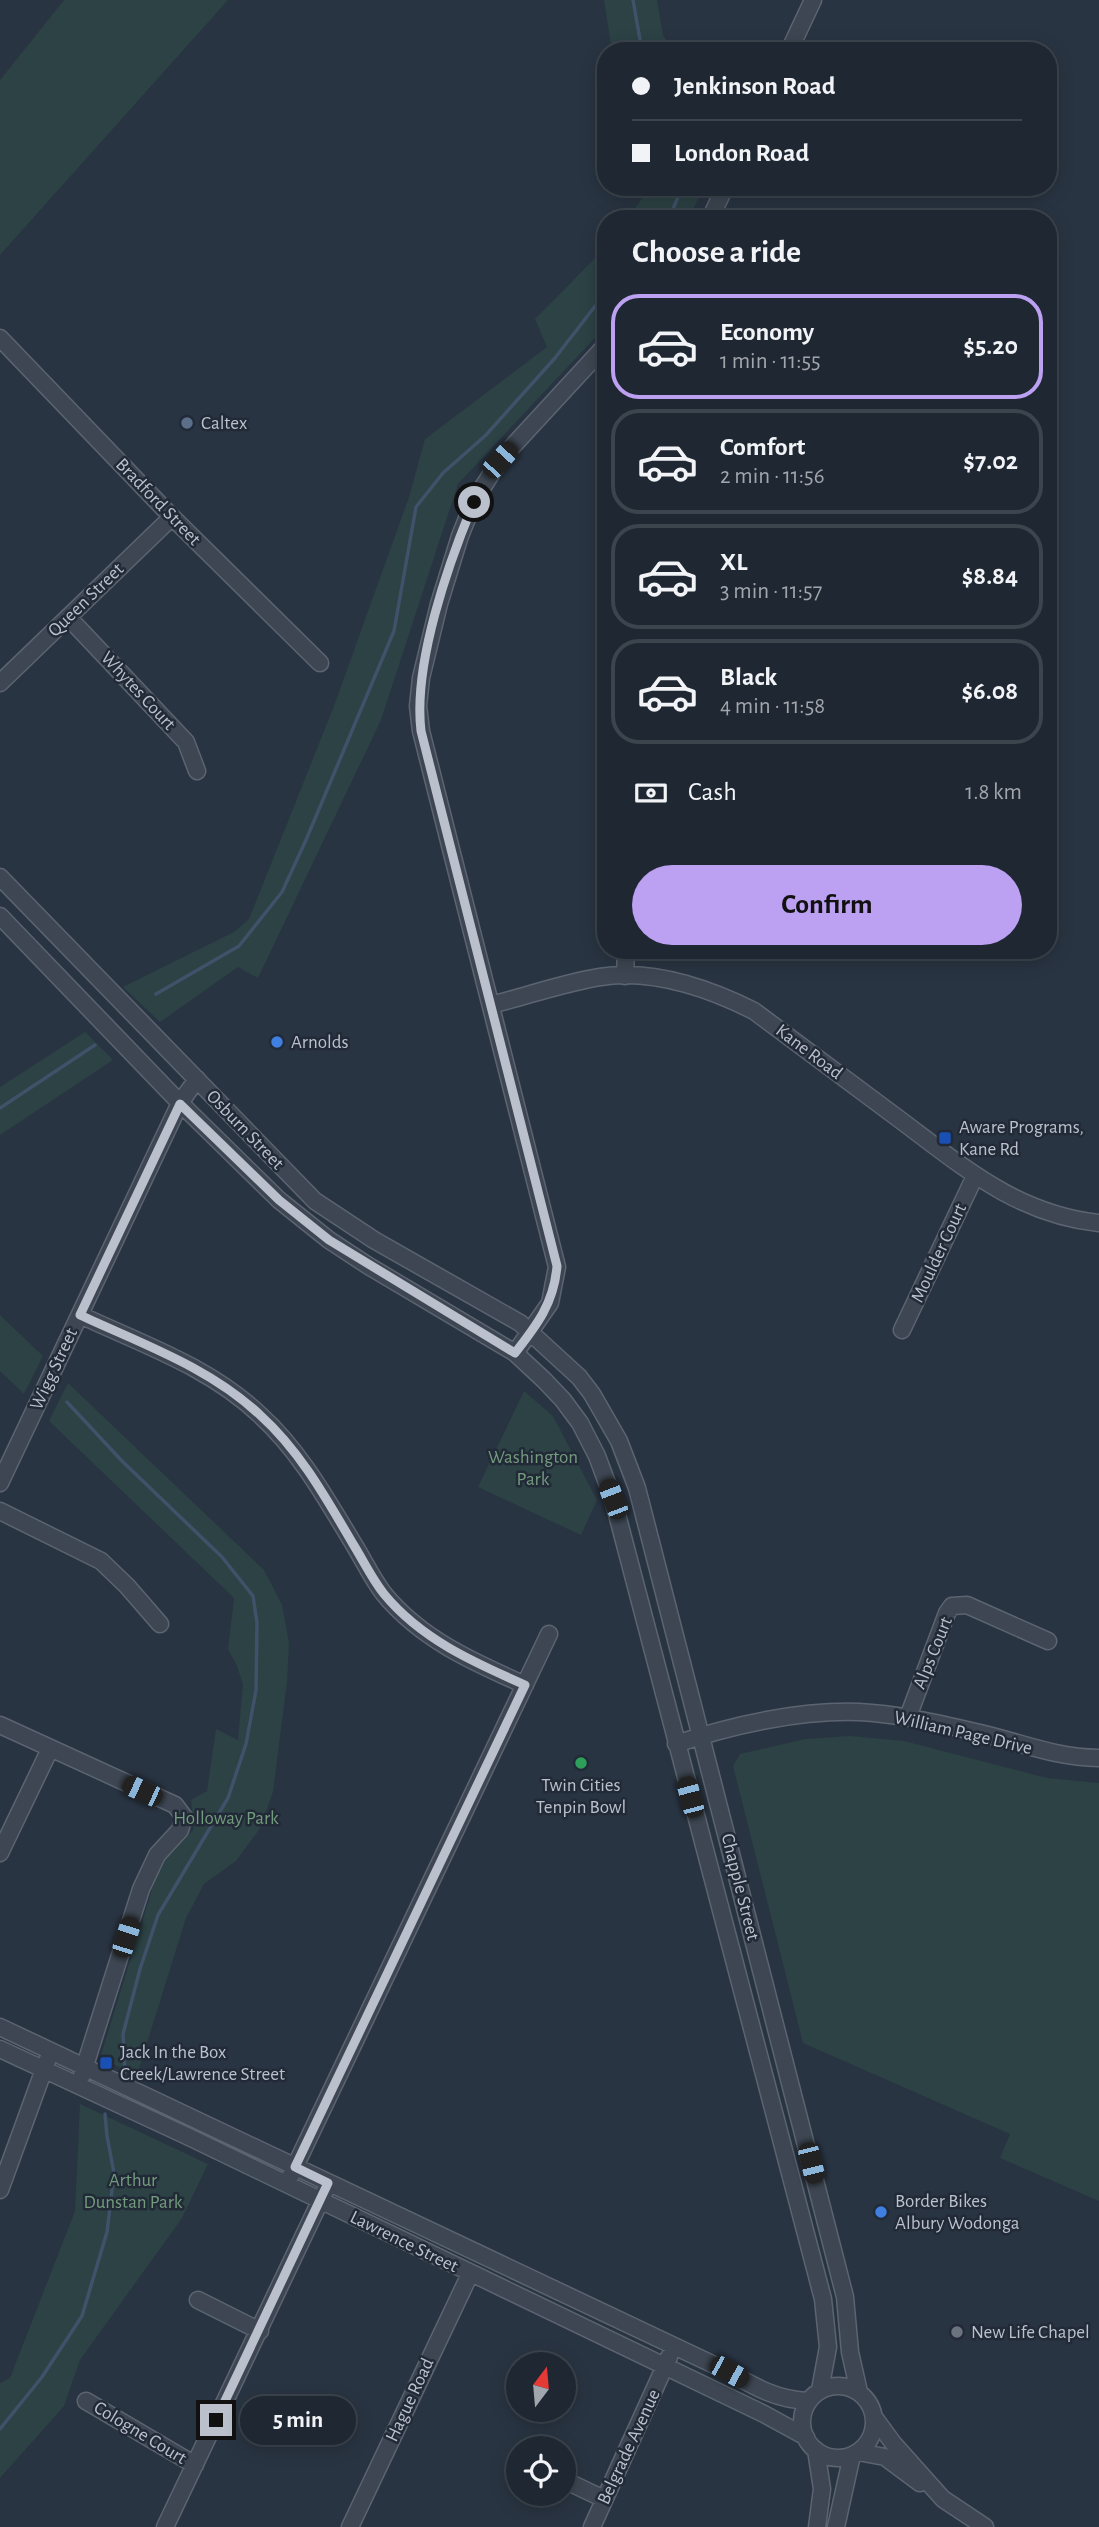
<!DOCTYPE html>
<html lang="en">
<head>
<meta charset="utf-8">
<style>
  :root { --surface:#1f2732; --page:#272f3a; --text:#f1f3f6; --muted:#a1a5ac; --line:#3c444d; --accent:#bca0f2 }
  body { margin:0; font-family:"Alegreya Sans",sans-serif; background:var(--page); color:var(--text); height:100vh; display:flex; flex-direction:column; font-size:26px; white-space:nowrap }
  * { box-sizing:border-box; margin:0 }
  p { font-size:23px; color:var(--muted) }
  .icon { flex:none; width:38px; height:38px; fill:none; stroke:currentColor; stroke-width:2; stroke-linecap:round; stroke-linejoin:round }
  .map { position:relative; flex:1; overflow:hidden }
  .sheet { position:absolute; left:597px; top:210px; width:460px; height:749px; display:flex; flex-direction:column; background:var(--surface); border-radius:28px; box-shadow:0 4px 18px #0003,0 0 0 2px var(--line) }
  .sheet>* { flex:none }
  .banner { position:absolute; left:597px; top:42px; width:460px; height:154px; border-radius:28px; box-shadow:0 4px 18px #0003,0 0 0 2px var(--line); display:grid; align-content:center; height:154px; padding:0 35px; background:var(--surface) }
  .needle { width:46px; rotate:16deg }
  .controls { position:absolute; left:506px; top:2352px; display:grid; gap:14px }
  .controls a { display:grid; place-items:center; width:70px; height:70px; border-radius:50%; background:var(--surface); box-shadow:0 4px 18px #0003,0 0 0 2px var(--line); font-size:35px }
  .end { position:absolute; width:32px; height:32px; margin:-16px; border:9px solid #bac1cc; background:#111; box-shadow:0 0 0 4px #111 }
  .from { border-radius:50% }
  .bubble { position:absolute; height:49px; border-radius:24px; background:var(--surface); box-shadow:0 4px 18px #0003,0 0 0 2px var(--line); font-size:23px; font-weight:700; line-height:49px; text-align:center }
  .car { position:absolute; width:21px; height:42px; margin:-21px -10px; border-radius:9px; box-shadow:0 0 5px 2px #0007; background:linear-gradient(#222 24%,#8ab4d8 0 40%,#222 0 76%,#8ab4d8 0 86%,#222 0) }
  .banner b { display:flex; align-items:center; gap:24px; height:66px; font-size:26px }
  .banner b+b { border-top:2px solid var(--line) }
  .banner i { width:18px; height:18px; background:var(--text) }
  ul { padding:0; list-style:none }
  li { display:flex; align-items:center; gap:21px; height:105px; margin:0 14px 10px; padding:0 21px; border:4px solid var(--line); border-radius:28px }
  li div { flex:1 }
  li b { display:block; font-size:26px }
  li em { font-style:normal; font-weight:700 }
  li.selected { border-color:var(--accent) }
  li>.icon { width:63px; height:63px; stroke-width:1.5 }
  h2 { padding:0 35px; font-size:32px; line-height:84px }
  .pay { display:flex; align-items:center; gap:18px; height:77px; padding:0 35px; font-size:26px }
  .pay p { margin-inline-start:auto }
  .cta { display:flex; gap:14px; margin-top:auto; padding:14px 35px }
  .cta a { flex:1; height:80px; border-radius:42px; background:var(--accent); color:#111; font-size:28px; font-weight:700; line-height:80px; text-align:center }
  .map>svg:first-child { display:block }
  .green { fill:#2c4244 }
  .lines { fill:none; stroke-linecap:round; stroke-linejoin:round }
  .stream { stroke:#40516a; stroke-width:3.5 }
  .minor-casing { stroke:#5b6470; stroke-width:19 }
  .minor { stroke:#3d4652; stroke-width:16 }
  .route { stroke:#bac1cc; stroke-width:9 }
  .service-dot { fill:#5c6f8a; stroke:#222a38; stroke-width:2.5 }
  .shop-dot { fill:#3f7fe0; stroke:#222a38; stroke-width:2.5 }
  .transit-dot { fill:#1a4fb4; stroke:#222a38; stroke-width:2.5 }
  .leisure-dot { fill:#2e9e5b; stroke:#222a38; stroke-width:2.5 }
  .worship-dot { fill:#6b7280; stroke:#222a38; stroke-width:2.5 }
  .labels { text-anchor:middle; dominant-baseline:central; stroke-width:5; stroke-linejoin:round; paint-order:stroke }
  .poi-label { font-size:19px; fill:#bac1cc; stroke:#222a38; text-anchor:start }
  .street-label { font-size:19px; fill:#bac1cc; stroke:#222a38 }
  .park-label { font-size:19px; fill:#739b7d; stroke:#222a38 }
</style>
</head>
<body>
<div class="map">
<svg width="1099" height="2527" viewBox="0 0 1099 2527">
  <rect width="100%" height="100%" fill="#293442"/>
  <path class="green" d="M64,0H228L0,255V80Z
    M604,0H657L663,35L674,51H612Z
    M645,187H704L688,219H627L644,196Z
    M605,248V327L458,484L381,720L258,978L238,967L160,1022L123,987L234,932L249,919L334,706L409,497L425,439L547,347L535,319Z
    M85,1032L113,1060L0,1135V1087Z
    M0,1315L43,1356L24,1394L0,1371Z
    M68,1383L264,1570L282,1605L289,1643L287,1682L273,1792L259,1830L236,1861L204,1884L186,1918L137,2075L100,2058L159,1867L194,1829L191,1800L207,1791L216,1729L238,1740L243,1684L237,1666L228,1649L234,1598L49,1421Z
    M524,1391L553,1416L597,1500L581,1535L478,1487Z
    M850,1736L904,1741L1047,1778L1099,1783V2201L1000,2158L1010,2134L803,2043L733,1766L740,1754L805,1739Z
    M80,2104L208,2164L182,2218L80,2360L64,2406L0,2478V2383L10,2378L75,2211Z"/>
  <g class="lines">
    <path class="stream" d="M633,0L642,51
      M669,219L682,187
      M156,994L239,946L282,892L306,840L394,631L416,507L443,473L486,435L555,358L606,292
      M0,1108L95,1045
      M67,1402L122,1461L222,1557L253,1596L257,1623L256,1690L246,1744L228,1798L158,1915L140,1969L123,2034L125,2072
      M0,2429L42,2377L82,2316L107,2232L114,2173L107,2136L105,2114"/>
    <defs>
      <path id="minor" d="M789,51L813,0
        M710,219L725,187
        M0,338L172,517L320,663
        M68,617L186,742L197,771
        M0,683L172,517
        M0,877L315,1201L374,1240L520,1323L579,1377L592,1394L619,1441L637,1488L845,2297L850,2352L859,2392
        M0,916L180,1103L279,1200L329,1240L367,1265L515,1353L544,1380L563,1400L580,1423L597,1456L613,1499L823,2299L828,2347L820,2390
        M625,976L626,950
        M491,1005C527,996 563,983 600,977C652,969 708,988 754,1011C801,1046 848,1081 895,1116C961,1165 1015,1214 1099,1223
        M80,1315C142,1344 210,1367 260,1415C301,1452 328,1502 356,1548C365,1563 373,1580 384,1594C421,1639 473,1662 525,1685
        M902,1330L975,1176
        M515,1353L550,1303L557,1267L421,731L418,706L421,678L439,604L460,536L474,501L500,460L606,345
        M0,1483L180,1103L197,1079
        M0,1511L101,1561L127,1586L160,1624
        M908,1717L947,1613L952,1606L967,1605L1048,1641
        M0,1725L175,1805L184,1817L180,1830L157,1855L141,1889L82,2075
        M676,1744C732,1725 800,1710 859,1712C900,1714 940,1724 980,1733C1023,1743 1053,1757 1099,1758
        M0,1853L50,1749
        M0,2027L729,2372C755,2387 777,2400 809,2401
        M0,2049L189,2137L764,2414L806,2437
        M291,2175L549,1634
        M0,2190L47,2061
        M198,2300L260,2331
        M802 2422a36 36 0 1 1 72 0a36 36 0 1 1-72 0Z
        M86,2401L195,2465
        M874,2417L893,2443L943,2499L985,2527
        M816,2450L822,2489L817,2527
        M858,2452L885,2457L920,2483
        M564,2480L604,2499
        M165,2527L325,2191
        M350,2527L470,2274
        M592,2527L669,2357
        M836,2527L852,2455"/>
    </defs>
    <use href="#minor" class="minor-casing"/>
    <use href="#minor" class="minor"/>
  </g>
  <g class="lines">
    <path class="route" d="M216,2420L328,2183L295,2167L525,1685C473,1662 421,1639 384,1594C372,1579 363,1560 353,1544C326,1498 300,1451 260,1415C209,1367 142,1344 80,1315L180,1104L279,1200L329,1240L515,1353C537,1325 554,1303 557,1266L421,731C413,664 448,564 474,502"/>
  </g>
  <circle class="service-dot" cx="187" cy="423" r="7"/>
  <g class="shop-dot">
    <circle cx="277" cy="1042" r="7"/>
    <circle cx="881" cy="2212" r="7"/>
  </g>
  <g class="transit-dot">
    <rect x="938" y="1131" width="14" height="14" rx="3.5"/>
    <rect x="99" y="2056" width="14" height="14" rx="3.5"/>
  </g>
  <circle class="leisure-dot" cx="581" cy="1763" r="7"/>
  <circle class="worship-dot" cx="957" cy="2332" r="7"/>
  <g class="labels">
    <g class="poi-label">
      <text x="201" y="423">Caltex</text>
      <text x="291" y="1042">Arnolds</text>
      <text x="959" y="1127">Aware Programs,<tspan x="959" dy="22">Kane Rd</tspan></text>
      <text x="581" y="1785" text-anchor="middle">Twin Cities<tspan x="581" dy="22">Tenpin Bowl</tspan></text>
      <text x="120" y="2052">Jack In the Box<tspan x="120" dy="22">Creek/Lawrence Street</tspan></text>
      <text x="895" y="2201">Border Bikes<tspan x="895" dy="22">Albury Wodonga</tspan></text>
      <text x="971" y="2332">New Life Chapel</text>
    </g>
    <g class="street-label">
      <text transform="translate(158 502) rotate(46)">Bradford Street</text>
      <text transform="translate(86 600) rotate(-44)">Queen Street</text>
      <text transform="translate(138 691) rotate(47)">Whytes Court</text>
      <text transform="translate(809 1052) rotate(37)">Kane Road</text>
      <text transform="translate(245 1130) rotate(46)">Osburn Street</text>
      <text transform="translate(939 1253) rotate(-65)">Moulder Court</text>
      <text transform="translate(54 1369) rotate(-65)">Wigg Street</text>
      <text transform="translate(933 1653) rotate(-68)">Alps Court</text>
      <text transform="translate(963 1733) rotate(13)">William Page Drive</text>
      <text transform="translate(740 1887) rotate(76)">Chapple Street</text>
      <text transform="translate(404 2242) rotate(26)">Lawrence Street</text>
      <text transform="translate(410 2400) rotate(-65)">Hague Road</text>
      <text transform="translate(140 2433) rotate(31)">Cologne Court</text>
      <text transform="translate(629 2447) rotate(-65)">Belgrade Avenue</text>
    </g>
    <g class="park-label">
      <text x="533" y="1457">Washington<tspan x="533" dy="22">Park</tspan></text>
      <text x="226" y="1818">Holloway Park</text>
      <text x="133" y="2180">Arthur<tspan x="133" dy="22">Dunstan Park</tspan></text>
    </g>
  </g>
</svg>
<div class="controls">
<a><svg class="needle" viewBox="-14 -14 28 28"><path d="M0-13l5 13h-10z" fill="#e53935"/><path d="M0 13l5-13h-10z" fill="#a1a5ac"/></svg></a>
<a><svg class="icon" aria-label="locate" viewBox="0 0 24 24"><circle cx="12" cy="12" r="6"/><path d="M12 2v4M12 18v4M2 12h4M18 12h4"/></svg></a>
</div>
<i class="end from" style="left:474px;top:502px"></i>
<i class="end" style="left:216px;top:2420px"></i>
<div class="bubble" style="left:240px;top:2396px;width:116px">5 min</div>
<i class="car" style="left:500px;top:460px;rotate:42deg"></i>
<i class="car" style="left:613px;top:1499px;rotate:339deg"></i>
<i class="car" style="left:142px;top:1791px;rotate:295deg"></i>
<i class="car" style="left:690px;top:1797px;rotate:345deg"></i>
<i class="car" style="left:126px;top:1937px;rotate:18deg"></i>
<i class="car" style="left:811px;top:2163px;rotate:166deg"></i>
<i class="car" style="left:729px;top:2372px;rotate:119deg"></i>
<div class="banner">
<b><i class="from"></i>Jenkinson Road</b>
<b><i></i>London Road</b>
</div>
<section class="sheet">
<h2>Choose a ride</h2>
<ul>
<li class="selected"><svg class="icon" aria-label="car" viewBox="0 0 24 24"><path d="M5 17H2v-5l4-1 3-4h7l3 4 3 1v5h-3M9 17h6M6 11h13"/><circle cx="7" cy="17" r="2"/><circle cx="17" cy="17" r="2"/></svg><div><b>Economy</b><p>1 min · 11:55</p></div><em>$5.20</em></li>
<li><svg class="icon" aria-label="car" viewBox="0 0 24 24"><path d="M5 17H2v-5l4-1 3-4h7l3 4 3 1v5h-3M9 17h6M6 11h13"/><circle cx="7" cy="17" r="2"/><circle cx="17" cy="17" r="2"/></svg><div><b>Comfort</b><p>2 min · 11:56</p></div><em>$7.02</em></li>
<li><svg class="icon" aria-label="car" viewBox="0 0 24 24"><path d="M5 17H2v-5l4-1 3-4h7l3 4 3 1v5h-3M9 17h6M6 11h13"/><circle cx="7" cy="17" r="2"/><circle cx="17" cy="17" r="2"/></svg><div><b>XL</b><p>3 min · 11:57</p></div><em>$8.84</em></li>
<li><svg class="icon" aria-label="car" viewBox="0 0 24 24"><path d="M5 17H2v-5l4-1 3-4h7l3 4 3 1v5h-3M9 17h6M6 11h13"/><circle cx="7" cy="17" r="2"/><circle cx="17" cy="17" r="2"/></svg><div><b>Black</b><p>4 min · 11:58</p></div><em>$6.08</em></li>
</ul>
<div class="pay"><svg class="icon" aria-label="cash" viewBox="0 0 24 24"><path d="M3 7h18v10H3z"/><circle cx="12" cy="12" r="2"/></svg>Cash<p>1.8 km</p></div>
<div class="cta"><a>Confirm</a></div>
</section>
</div>
</body>
</html>
